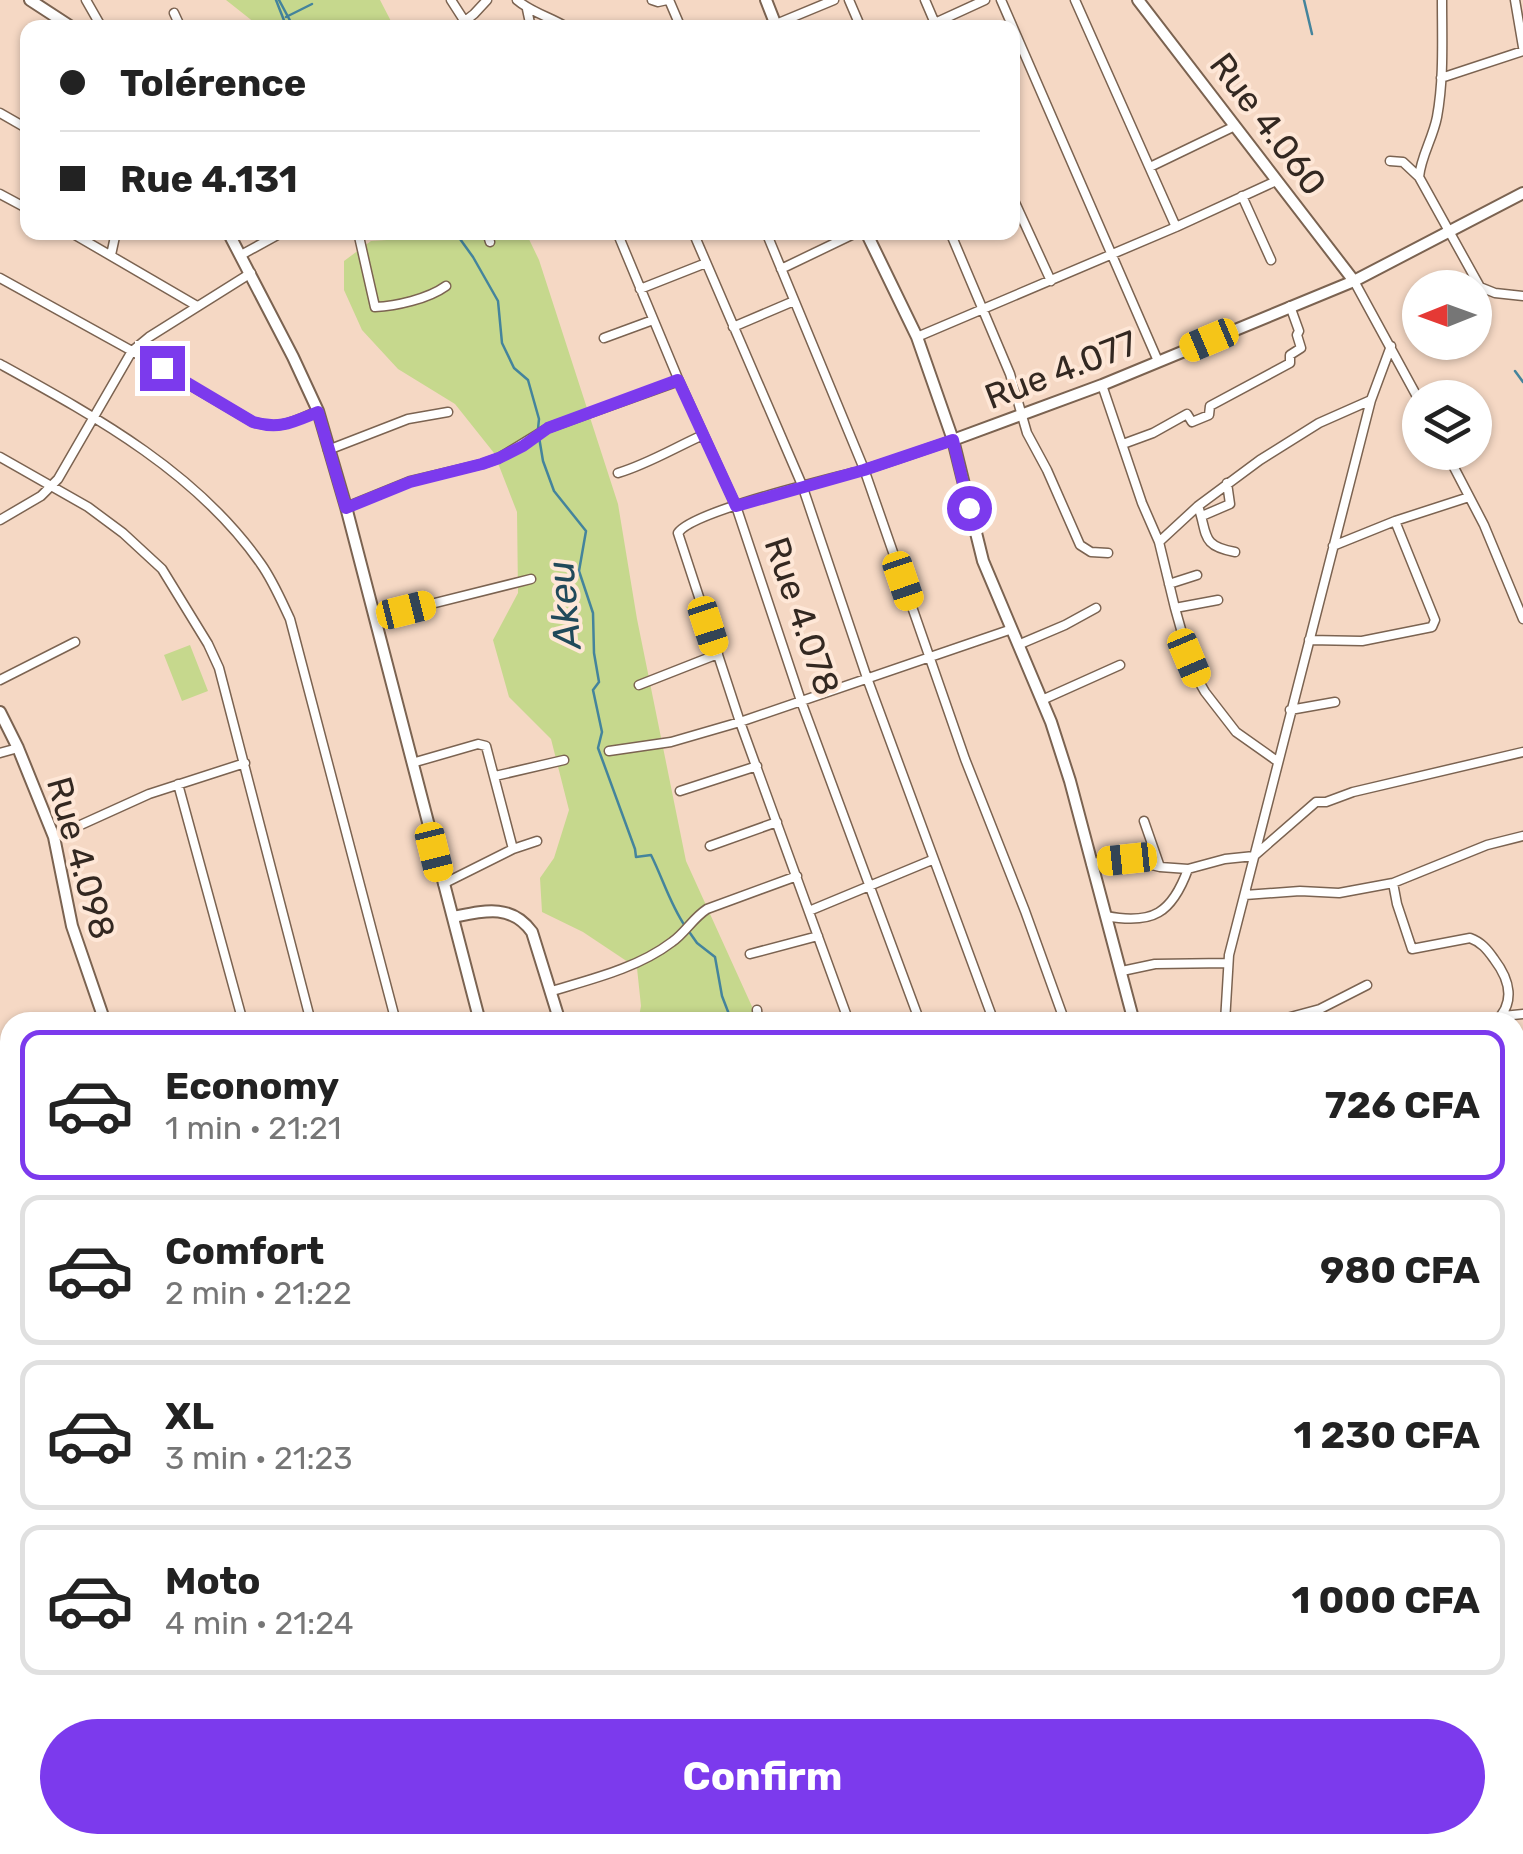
<!DOCTYPE html>
<html lang="en">
<head>
<meta charset="utf-8">
<style>
  :root { --surface:#fff; --page:#f6f6f6; --text:#222; --muted:#767676; --line:#e0e0e0; --accent:#7c3aed }
  body { margin:0; font-family:Rubik,sans-serif; background:var(--page); color:var(--text); height:100vh; display:flex; flex-direction:column; font-size:38px; white-space:nowrap }
  * { box-sizing:border-box; margin:0 }
  p { font-size:32px; color:var(--muted) }
  .icon { flex:none; width:55px; height:55px; fill:none; stroke:currentColor; stroke-width:2; stroke-linecap:round; stroke-linejoin:round }
  .map { position:relative; flex:1; overflow:hidden }
  .drawer { position:absolute; left:0px; top:1012px; width:1525px; height:842px; display:flex; flex-direction:column; background:var(--surface); border-radius:30px 30px 0 0; box-shadow:0 2px 8px #0004 }
  .drawer>* { flex:none }
  .top-card { position:absolute; left:20px; top:20px; width:1000px; height:220px; border-radius:20px; box-shadow:0 2px 8px #0004; display:grid; align-content:center; height:220px; padding:0 40px; background:var(--surface) }
  .needle { width:65px; rotate:269deg }
  .controls { position:absolute; left:1402px; top:270px; display:grid; gap:20px }
  .controls a { display:grid; place-items:center; width:90px; height:90px; border-radius:50%; background:var(--surface); box-shadow:0 2px 8px #0004; font-size:50px }
  .end { position:absolute; width:45px; height:45px; margin:-22px; border:12px solid #7c3aed; background:#fff; box-shadow:0 0 0 5px #fff }
  .from { border-radius:50% }
  .car { position:absolute; width:30px; height:60px; margin:-30px -15px; border-radius:12px; box-shadow:0 0 8px 2px #0007; background:linear-gradient(#f5c518 24%,#345 0 40%,#f5c518 0 76%,#345 0 86%,#f5c518 0) }
  .top-card b { display:flex; align-items:center; gap:35px; height:95px; font-size:38px }
  .top-card b+b { border-top:2px solid var(--line) }
  .top-card i { width:25px; height:25px; background:var(--text) }
  ul { padding:18px 0 0; list-style:none }
  li { display:flex; align-items:center; gap:30px; height:150px; margin:0 20px 15px; padding:0 20px; border:5px solid var(--line); border-radius:20px }
  li div { flex:1 }
  li b { display:block; font-size:38px }
  li em { font-style:normal; font-weight:700 }
  li.active { border-color:var(--accent) }
  li>.icon { width:90px; height:90px; stroke-width:1.5 }
  .action { display:flex; gap:20px; margin-top:auto; padding:20px 40px }
  .action a { flex:1; height:115px; border-radius:60px; background:var(--accent); color:#fff; font-size:40px; font-weight:700; line-height:115px; text-align:center }
  .map>svg:first-child { display:block }
  .green { fill:#c6d88d }
  .lines { fill:none; stroke-linecap:round; stroke-linejoin:round }
  .stream { stroke:#44849c; stroke-width:2.5 }
  .street-casing { stroke:#7b6351; stroke-width:11 }
  .secondary-casing { stroke:#7b6351; stroke-width:14 }
  .street { stroke:#fff; stroke-width:8 }
  .secondary { stroke:#fff; stroke-width:10 }
  .route { stroke:#7c3aed; stroke-width:12 }
  .labels { text-anchor:middle; dominant-baseline:central; stroke-width:8; stroke-linejoin:round; paint-order:stroke }
  .street-label { font-size:35px; fill:#332821; stroke:#fee7d7 }
  .water-label { font-size:38px; font-style:italic; fill:#20495a; stroke:#fee7d7 }
</style>
</head>
<body>
<div class="map">
<svg width="1523" height="1854" viewBox="0 0 1523 1854">
  <rect width="100%" height="100%" fill="#f5d8c4"/>
  <path class="green" d="M226,0H380L394,27H260Z
    M418,233H526L539,260L618,504L637,619L686,861L759,1022H638L641,1006L637,968L583,932L542,912L540,878L554,858L569,810L551,739L509,697L493,640L518,593L517,512L494,453L455,404L398,369L362,330L344,290V261L371,241L418,238Z
    M190,645L208,691L182,701L164,655Z
    M1523,1776V1854H1194L1192,1845H1515V1777Z"/>
  <g class="lines">
    <path class="stream" d="M276,0L287,28
      M279,0L294,28
      M1304,0L1312,34
      M286,17L312,4
      M455,232L473,257L498,301L502,343L514,368L528,380L539,419L538,429
      M1515,371L1523,382
      M539,437L543,461L554,491L586,531L579,571L593,613L594,653L599,682L593,690L602,732L598,748L635,849L636,857L651,855C663,879 670,904 685,926
      M690,933L697,943L715,957L722,996L732,1022
      M1203,1845L1214,1854"/>
    <defs>
      <path id="street" d="M86,0L102,28
        M451,0L469,28
        M517,0C532,13 551,17 568,28
        M652,0L658,2L667,0
        M669,0L681,28
        M849,0L861,28
        M925,0L937,28
        M1001,0L1158,361
        M1075,0L1176,227
        M1442,0C1442,39 1444,79 1437,117C1433,138 1421,156 1419,177L1480,287L1495,293L1523,296
        M1515,0L1523,47
        M527,9L531,28
        M174,13L181,28
        M776,24L834,0
        M456,28L474,14L487,0
        M924,28L985,0
        M1441,78L1523,51
        M0,113L28,129
        M1390,161L1403,162L1419,177
        M1150,167L1235,126
        M0,194L28,209
        M1012,196L1051,281
        M1242,196L1271,260
        M70,232L197,306
        M358,232L375,307C396,306 428,299 446,286
        M487,232L490,242
        M617,232L679,381L736,506L801,701L920,1022
        M693,232L802,485L867,678L994,1022
        M766,232L864,469L965,759L1025,911L1065,1022
        M950,232L1010,374L1027,433L1047,470L1080,545L1091,552L1108,553
        M111,255L116,232
        M241,255L283,232
        M781,269L858,232
        M0,278L132,351L253,422C280,430 293,422 318,411
        M1354,281L1420,402
        M640,289L706,263
        M733,327L794,301
        M917,337L1176,227L1276,181
        M604,338L653,320
        M0,364C96,417 197,472 261,564C273,581 281,600 290,619L396,1022
        M1102,385L1142,503L1159,542L1175,608L1189,658L1197,678L1205,692L1236,732L1277,761
        M1123,444L1153,433L1187,414L1192,422L1209,415L1210,406L1290,363V355L1301,348L1297,335L1299,331L1290,306
        M328,450L408,419L448,412
        M1446,452L1484,525L1523,619
        M0,457L88,507L123,533L162,569L208,644L219,668L311,1022
        M618,473C648,464 674,448 703,435
        M1198,506C1208,534 1200,546 1235,552
        M346,507L410,481L482,464L499,458L548,428L679,381
        M1202,516L1230,504L1227,483
        M0,520L41,496L58,479L132,351L149,337L251,273
        M1159,542L1198,506L1260,460L1319,423L1371,400
        M1333,546L1395,521L1469,497
        M1169,584L1197,575
        M1175,608L1218,600
        M375,618L531,579
        M1309,640L1362,641L1432,627L1435,620L1395,521
        M1018,645L1065,625L1096,608
        M0,680L75,642
        M639,685L718,654
        M1042,700L1120,665
        M1290,710L1335,702
        M609,751L671,742L740,722L1012,629
        M0,753L18,748
        M412,763L478,744L486,746L513,849L443,884
        M495,776L564,760
        M178,784L243,1022
        M680,791L757,766
        M1144,821L1160,867L1188,869
        M54,837L149,794L245,763
        M710,846L777,822
        M513,849L537,841
        M1091,863L1127,859L1160,867
        M1393,883L1397,904L1412,949L1470,938C1481,942 1487,949 1494,959C1510,980 1516,1003 1495,1022
        M1245,895L1300,891L1339,893L1393,883L1487,845L1523,836
        M809,911L932,860
        M1106,916C1153,925 1172,913 1188,869L1225,859L1254,856L1316,802H1326L1353,792L1523,752
        M750,954L818,936
        M1122,971L1155,964L1227,963
        M552,991C592,979 638,968 672,942C685,933 693,918 707,909L797,876
        M757,1010L758,1022
        M1503,1016L1523,1014
        M662,1022L667,1021
        M849,1022L740,722L678,533C692,511 831,479 863,470C893,461 923,450 953,440
        M1117,1022L1133,1018
        M1225,1022L1229,955L1371,400L1391,346
        M1272,1022L1320,1009L1367,985
        M1515,1126H1523
        M0,1299L10,1310
        M1523,1303V1343
        M1515,1440L1523,1391
        M1515,1453L1523,1454
        M1515,1565L1523,1567
        M1515,1610L1523,1612
        M1520,1675L1519,1686L1523,1706
        M0,1706L10,1710
        M1515,1765L1523,1763
        M146,1845L154,1854
        M728,1845L737,1854
        M749,1845L750,1854
        M1394,1845L1395,1854
        M1467,1850L1471,1845
        M127,1854L136,1845
        M979,1854H996"/>
      <path id="secondary" d="M30,0L73,28
        M766,0L777,28
        M1138,0L1354,281
        M228,232L293,357L318,411L346,507L480,1022
        M866,232L917,337L953,440L983,561L1051,722L1070,781L1134,1022
        M953,440L1102,385L1354,281L1523,193
        M0,712L18,748L54,837L72,926L105,1022
        M453,917C483,911 511,903 532,932L560,1022
        M0,1443L10,1444
        M424,1845L429,1854
        M912,1845L916,1854"/>
    </defs>
    <use href="#street" class="street-casing"/>
    <use href="#secondary" class="secondary-casing"/>
    <use href="#street" class="street"/>
    <use href="#secondary" class="secondary"/>
  </g>
  <g class="lines">
    <path class="route" d="M162,368L253,422C280,430 293,422 318,412L346,508L410,482L482,464L499,458L523,446L548,428L678,380L736,506L864,470L953,440L969,508"/>
  </g>
  <g class="labels">
    <g class="street-label">
      <text transform="translate(1268 124) rotate(53)">Rue 4.060</text>
      <text transform="translate(1061 370) rotate(-21)">Rue 4.077</text>
      <text transform="translate(802 616) rotate(71)">Rue 4.078</text>
      <text transform="translate(81 858) rotate(74)">Rue 4.098</text>
    </g>
    <g class="water-label">
      <text transform="translate(564 605) rotate(-95)">Akeu</text>
    </g>
  </g>
</svg>
<div class="controls">
<a><svg class="needle" viewBox="-14 -14 28 28"><path d="M0-13l5 13h-10z" fill="#e53935"/><path d="M0 13l5-13h-10z" fill="#767676"/></svg></a>
<a><svg class="icon" aria-label="layers" viewBox="0 0 24 24"><path d="M12 4l9 5-9 5-9-5zM3 14l9 5 9-5"/></svg></a>
</div>
<i class="end from" style="left:969px;top:508px"></i>
<i class="end" style="left:162px;top:368px"></i>
<i class="car" style="left:1209px;top:340px;rotate:247deg"></i>
<i class="car" style="left:903px;top:581px;rotate:161deg"></i>
<i class="car" style="left:406px;top:610px;rotate:76deg"></i>
<i class="car" style="left:708px;top:626px;rotate:162deg"></i>
<i class="car" style="left:1189px;top:658px;rotate:157deg"></i>
<i class="car" style="left:434px;top:852px;rotate:166deg"></i>
<i class="car" style="left:1127px;top:859px;rotate:264deg"></i>
<div class="top-card">
<b><i class="from"></i>Tolérence</b>
<b><i></i>Rue 4.131</b>
</div>
<section class="drawer">
<ul>
<li class="active"><svg class="icon" aria-label="car" viewBox="0 0 24 24"><path d="M5 17H2v-5l4-1 3-4h7l3 4 3 1v5h-3M9 17h6M6 11h13"/><circle cx="7" cy="17" r="2"/><circle cx="17" cy="17" r="2"/></svg><div><b>Economy</b><p>1 min · 21:21</p></div><em>726 CFA</em></li>
<li><svg class="icon" aria-label="car" viewBox="0 0 24 24"><path d="M5 17H2v-5l4-1 3-4h7l3 4 3 1v5h-3M9 17h6M6 11h13"/><circle cx="7" cy="17" r="2"/><circle cx="17" cy="17" r="2"/></svg><div><b>Comfort</b><p>2 min · 21:22</p></div><em>980 CFA</em></li>
<li><svg class="icon" aria-label="car" viewBox="0 0 24 24"><path d="M5 17H2v-5l4-1 3-4h7l3 4 3 1v5h-3M9 17h6M6 11h13"/><circle cx="7" cy="17" r="2"/><circle cx="17" cy="17" r="2"/></svg><div><b>XL</b><p>3 min · 21:23</p></div><em>1 230 CFA</em></li>
<li><svg class="icon" aria-label="car" viewBox="0 0 24 24"><path d="M5 17H2v-5l4-1 3-4h7l3 4 3 1v5h-3M9 17h6M6 11h13"/><circle cx="7" cy="17" r="2"/><circle cx="17" cy="17" r="2"/></svg><div><b>Moto</b><p>4 min · 21:24</p></div><em>1 000 CFA</em></li>
</ul>
<div class="action"><a>Confirm</a></div>
</section>
</div>
</body>
</html>
